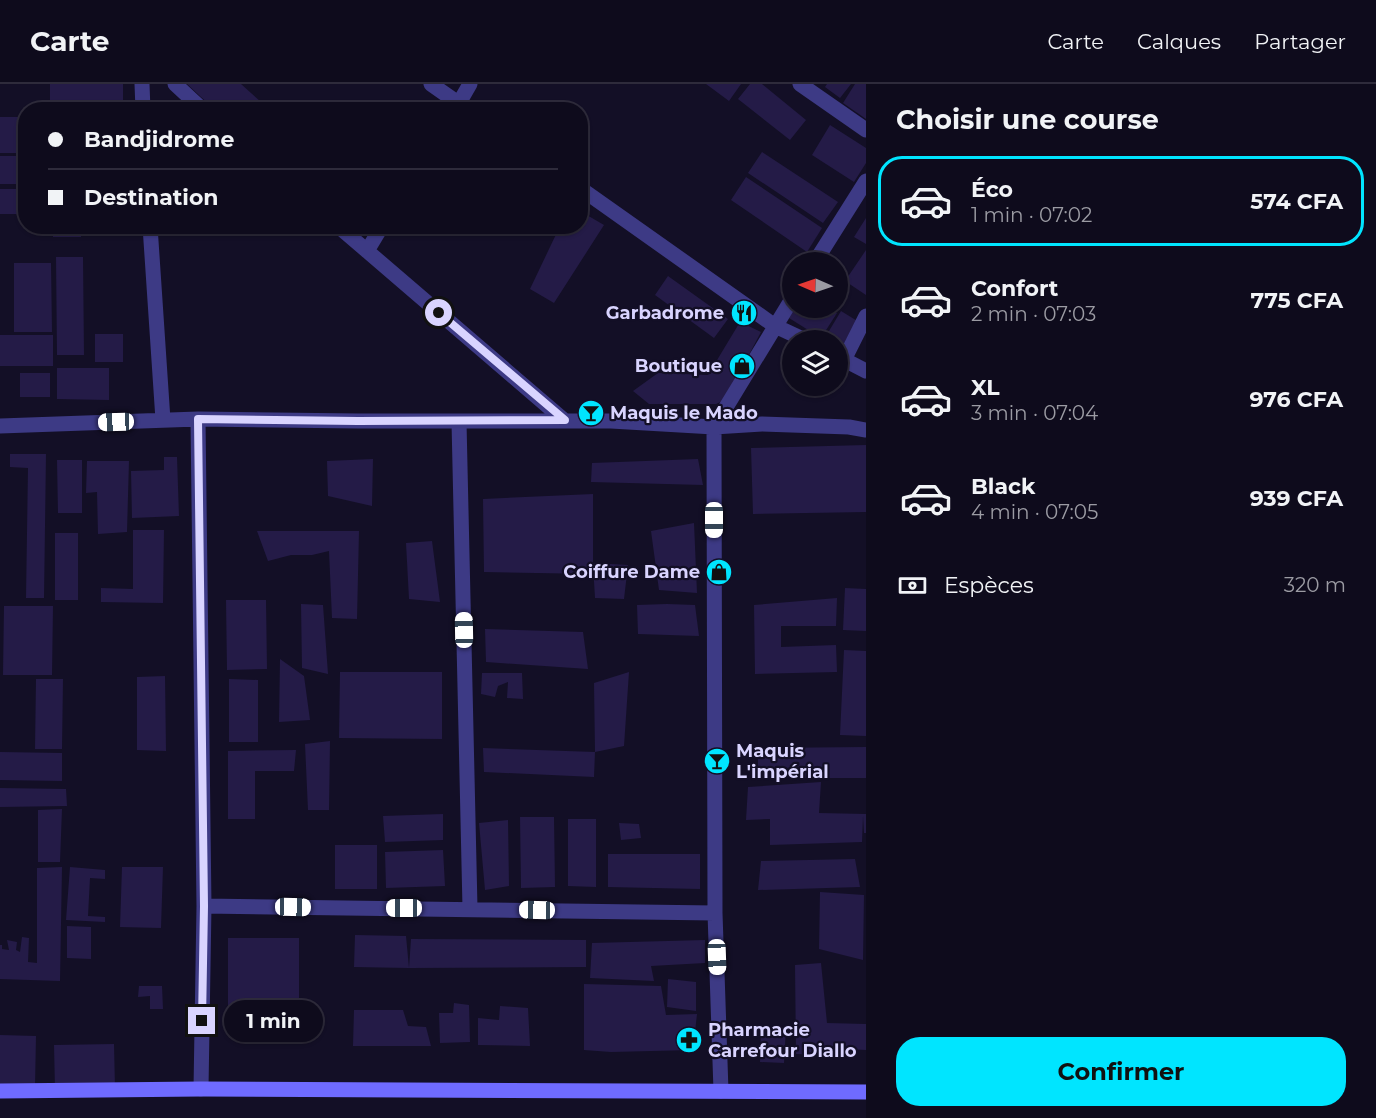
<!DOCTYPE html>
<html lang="fr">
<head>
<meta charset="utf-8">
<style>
  :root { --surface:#0e0b1c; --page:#171425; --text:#f1f3f6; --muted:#9b9ba3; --line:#2e2b3b; --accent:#00e5ff }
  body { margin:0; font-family:Montserrat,sans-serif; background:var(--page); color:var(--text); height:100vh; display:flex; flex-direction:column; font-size:22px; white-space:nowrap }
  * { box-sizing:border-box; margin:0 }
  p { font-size:20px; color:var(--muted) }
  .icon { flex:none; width:33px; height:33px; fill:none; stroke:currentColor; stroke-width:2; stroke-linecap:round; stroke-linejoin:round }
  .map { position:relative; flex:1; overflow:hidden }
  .panel { display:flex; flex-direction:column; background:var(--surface); width:510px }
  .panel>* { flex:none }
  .guide { position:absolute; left:18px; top:18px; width:570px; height:132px; border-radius:24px; box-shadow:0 2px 4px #0004,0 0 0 2px var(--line); display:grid; align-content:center; height:132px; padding:0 30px; background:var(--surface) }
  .needle { width:39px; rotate:272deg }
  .controls { position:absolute; left:782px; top:168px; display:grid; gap:12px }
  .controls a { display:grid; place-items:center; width:66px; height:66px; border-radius:50%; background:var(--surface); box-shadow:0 2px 4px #0004,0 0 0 2px var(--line); font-size:30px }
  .end { position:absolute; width:27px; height:27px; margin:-14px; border:8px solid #d9d4ff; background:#111; box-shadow:0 0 0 3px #111 }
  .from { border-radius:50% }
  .bubble { position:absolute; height:42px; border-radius:21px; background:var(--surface); box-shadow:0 2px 4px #0004,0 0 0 2px var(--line); font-size:20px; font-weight:700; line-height:42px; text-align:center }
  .car { position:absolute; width:18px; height:36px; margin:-18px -9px; border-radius:8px; box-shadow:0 0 4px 2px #0007; background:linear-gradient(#fff 24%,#345 0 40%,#fff 0 76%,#345 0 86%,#fff 0) }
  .guide b { display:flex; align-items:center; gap:21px; height:57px; font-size:22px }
  .guide b+b { border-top:2px solid var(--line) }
  .guide i { width:15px; height:15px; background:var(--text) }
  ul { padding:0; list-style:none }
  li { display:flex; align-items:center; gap:18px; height:90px; margin:0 12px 9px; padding:0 18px; border:3px solid transparent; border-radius:24px }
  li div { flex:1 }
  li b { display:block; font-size:22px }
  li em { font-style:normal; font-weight:700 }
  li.current { border-color:var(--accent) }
  li>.icon { width:54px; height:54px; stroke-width:1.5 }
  h2 { padding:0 30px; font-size:27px; line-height:72px }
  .pay { display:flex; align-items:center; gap:15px; height:66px; padding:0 30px; font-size:22px }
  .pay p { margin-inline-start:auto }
  .action { display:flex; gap:12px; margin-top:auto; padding:12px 30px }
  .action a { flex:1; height:69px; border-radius:24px; background:var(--accent); color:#111; font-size:24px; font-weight:700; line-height:69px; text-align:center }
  header { display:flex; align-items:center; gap:36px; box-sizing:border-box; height:84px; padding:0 30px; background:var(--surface); border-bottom:2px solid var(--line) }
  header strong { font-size:28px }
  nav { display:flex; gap:33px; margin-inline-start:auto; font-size:21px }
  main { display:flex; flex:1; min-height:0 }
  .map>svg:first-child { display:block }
  .building { fill:#241b47 }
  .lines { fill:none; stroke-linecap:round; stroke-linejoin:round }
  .street { stroke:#3d3a85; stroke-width:15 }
  .secondary { stroke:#6f6bff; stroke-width:15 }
  .route { stroke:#d9d4ff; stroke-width:8 }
  .labels { text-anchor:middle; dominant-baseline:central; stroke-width:4.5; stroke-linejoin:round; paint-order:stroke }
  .poi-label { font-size:18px; font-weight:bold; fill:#d9d4ff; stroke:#130f26; text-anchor:end }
</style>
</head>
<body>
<header>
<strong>Carte</strong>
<nav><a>Carte</a><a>Calques</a><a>Partager</a></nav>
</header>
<main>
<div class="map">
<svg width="866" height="1034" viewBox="0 0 866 1034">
  <rect width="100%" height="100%" fill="#130f26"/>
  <path class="building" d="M50,0H123V26H50Z
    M187,0H241L270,26H215Z
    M706,0H741L729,17Z
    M750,0H762L806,36L790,56L738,15Z
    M827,0H851L840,14L825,3Z
    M855,0H866V35L843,19Z
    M394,16L407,26H387Z
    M0,33H26V69H0Z
    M830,41L866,64V79L854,98L812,71Z
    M762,68L838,118L823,139L748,89Z
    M0,72H26V100H0Z
    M746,93L822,144L807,168L731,116Z
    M0,105H26V130H0Z
    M580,127L604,141L554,219L530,205L560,142H580Z
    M866,134V160L854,153Z
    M53,142H81V153H53Z
    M866,166V211L845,197Z
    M56,173H83L84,271H57Z
    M14,179H51L52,248H14Z
    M668,192L728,235L714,254L655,211Z
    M795,224H828L837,229L821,254L789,234Z
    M841,227L859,238L844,264L837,260V256H832L826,252Z
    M740,238L761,248L725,316L716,320H649L633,307L658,289L708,291Z
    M95,250H123V278H95Z
    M0,251H53V282H0Z
    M57,284H109V316L57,315Z
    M20,289H50V313H20Z
    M866,361V428L753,430L751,364Z
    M10,370H46L44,514H26L28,384L10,383Z
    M164,373H177L179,432L132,434L131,387L164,386Z
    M373,375L372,422L328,412L327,377Z
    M698,375L703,401L591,398L592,379Z
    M57,376H82V429H58Z
    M87,377H129L127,448L98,450L97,408L86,409Z
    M593,410V479L628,481L624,515L595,514L593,481V490L484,488L483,415Z
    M694,439L697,509L659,506L651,447Z
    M133,446H164L163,519L101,518V504L133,505Z
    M257,447H359L357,535L332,534L329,467L312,471H291L268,477Z
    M55,449H78V516H55Z
    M432,457L440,518L409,515L406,459Z
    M845,504L866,505V547L843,546Z
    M837,514L836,542H781V563L836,561L837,588L755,590L754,521Z
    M226,516H266L267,585L227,586Z
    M301,520L323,521L328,590L302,584Z
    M667,520L695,521L699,552L638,550L637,521Z
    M4,522H53L52,591H3Z
    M485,545L583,548L588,585L486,578Z
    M844,566L866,567V652L840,651Z
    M280,575L304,592L310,636L279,638Z
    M340,588H442V655L339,654Z
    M629,588L624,662L595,668L594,599Z
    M482,589H522L523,615L507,614L508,598L498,602L495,613L481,610Z
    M165,592L166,667L137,666V593Z
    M36,595H63L62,665H35Z
    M229,595L258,596V658H229Z
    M330,657L329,726H308L305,660Z
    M866,663V694H758V664Z
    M483,664L595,668L594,693L484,688Z
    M296,666L294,687H255V735H228V667Z
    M0,668L62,669V697L0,696Z
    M821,698L819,729L866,730V749H864L863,732L862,758L770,761V735L746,736L748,703Z
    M0,704L66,705L67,722L0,723Z
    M62,725L60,778H38V726Z
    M443,730V756L385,758L383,732Z
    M520,733H554L555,803L521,804Z
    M568,735H596V803L568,802Z
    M508,736L509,802L485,806L479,739Z
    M619,739L639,740L641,754L621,756Z
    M335,761H377V805H335Z
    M443,766L445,802L386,804L385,768Z
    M608,770H700V805L608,803Z
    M855,775L860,803L758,806L761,777Z
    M62,783L60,897L0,895V861H2V865L9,866L7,856L17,858L16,866L20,868L22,853L29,854L28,878L37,879V784Z
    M70,783L105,786V795L90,794L88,832L105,833V838L66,836Z
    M122,783H163L161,844L120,843Z
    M820,808L864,811L863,876L819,865Z
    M67,842L91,843V875L67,874Z
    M355,851L406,852L409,884L354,883Z
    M228,854H299V926H228Z
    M411,855L586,856V883L409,884Z
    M705,856V879L651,882L654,897L590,894L592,859Z
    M821,879L827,939L866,940V966L828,964L823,971L796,970L795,881Z
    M668,895L696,898V927L667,923Z
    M584,900L661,902L666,931L697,930L693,966L611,968L584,966Z
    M139,902H162L163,925H150V912L138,913Z
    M454,919L469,921L470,958L440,959L439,929H453Z
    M500,922L528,924L530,962L478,961V934L499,936Z
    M354,926H403L408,942L426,943L431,962H353Z
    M761,943L786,944L784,979L760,978Z
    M0,951L36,952L35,1003H0Z
    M114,960L115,1004L55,1006L54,961Z"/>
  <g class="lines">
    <path class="street" d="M142,0L143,26
      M175,0L203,26
      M431,0L468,26
      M800,0L866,46
      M455,26L470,0
      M580,104L775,242L805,256
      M150,142L163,336
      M338,142L565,337
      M367,167L382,142
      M815,178L866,97
      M837,272L866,287
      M844,276L866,232
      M198,335L204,822L201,1005
      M459,338L470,824
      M0,342L198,335L358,337H611L714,343L762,340L849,343L866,346
      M204,822L715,829
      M721,1007L715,829L714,343L792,215"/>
    <path class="secondary" d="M0,1007L201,1005L866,1008"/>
  </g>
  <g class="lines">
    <path class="route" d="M202,937L204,822L198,335L358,337L565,336L439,229"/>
  </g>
  <defs>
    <symbol id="restaurant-disc" viewBox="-11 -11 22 22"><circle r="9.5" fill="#00e5ff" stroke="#130f26"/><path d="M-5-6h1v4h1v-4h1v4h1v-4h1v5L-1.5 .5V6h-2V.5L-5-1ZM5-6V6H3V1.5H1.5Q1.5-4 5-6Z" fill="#111"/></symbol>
    <symbol id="shop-disc" viewBox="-11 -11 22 22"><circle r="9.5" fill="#00e5ff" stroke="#130f26"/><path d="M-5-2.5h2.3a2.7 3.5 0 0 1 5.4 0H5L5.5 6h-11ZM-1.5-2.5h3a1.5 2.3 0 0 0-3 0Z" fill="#111"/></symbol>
    <symbol id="bar-disc" viewBox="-11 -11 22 22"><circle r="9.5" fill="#00e5ff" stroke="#130f26"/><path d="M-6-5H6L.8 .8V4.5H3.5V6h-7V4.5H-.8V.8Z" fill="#111"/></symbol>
    <symbol id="pharmacy-disc" viewBox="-11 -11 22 22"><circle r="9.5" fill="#00e5ff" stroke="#130f26"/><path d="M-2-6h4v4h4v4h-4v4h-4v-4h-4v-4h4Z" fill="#111"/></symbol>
  </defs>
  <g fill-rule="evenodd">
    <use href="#restaurant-disc" x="729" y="214" width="30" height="30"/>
    <use href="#shop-disc" x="727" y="267" width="30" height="30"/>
    <use href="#bar-disc" x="576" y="314" width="30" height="30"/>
    <use href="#shop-disc" x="704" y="473" width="30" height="30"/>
    <use href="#bar-disc" x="702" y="662" width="30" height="30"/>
    <use href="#pharmacy-disc" x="674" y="941" width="30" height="30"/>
  </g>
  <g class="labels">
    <g class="poi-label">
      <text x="724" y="229">Garbadrome</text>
      <text x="722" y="282">Boutique</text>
      <text x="610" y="329" text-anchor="start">Maquis le Mado</text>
      <text x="700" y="488">Coiffure Dame</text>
      <text x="736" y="667" text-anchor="start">Maquis<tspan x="736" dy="21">L'impérial</tspan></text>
      <text x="708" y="946" text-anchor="start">Pharmacie<tspan x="708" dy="21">Carrefour Diallo</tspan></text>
    </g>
  </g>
</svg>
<div class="controls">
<a><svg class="needle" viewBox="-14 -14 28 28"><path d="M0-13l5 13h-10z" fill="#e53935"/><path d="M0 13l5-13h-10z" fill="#9b9ba3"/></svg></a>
<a><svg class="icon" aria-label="layers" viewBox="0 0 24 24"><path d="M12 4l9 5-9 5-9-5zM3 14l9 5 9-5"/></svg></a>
</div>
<i class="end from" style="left:439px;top:229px"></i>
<i class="end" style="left:202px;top:937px"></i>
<div class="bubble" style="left:224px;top:916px;width:99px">1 min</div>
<i class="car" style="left:116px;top:338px;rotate:268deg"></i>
<i class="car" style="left:714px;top:436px;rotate:180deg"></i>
<i class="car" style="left:464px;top:546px;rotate:359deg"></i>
<i class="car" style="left:293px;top:823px;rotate:91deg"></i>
<i class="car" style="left:404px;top:824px;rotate:270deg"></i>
<i class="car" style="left:537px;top:826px;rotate:271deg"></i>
<i class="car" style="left:717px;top:873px;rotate:178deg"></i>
<div class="guide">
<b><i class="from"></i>Bandjidrome</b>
<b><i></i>Destination</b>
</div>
</div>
<section class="panel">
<h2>Choisir une course</h2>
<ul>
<li class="current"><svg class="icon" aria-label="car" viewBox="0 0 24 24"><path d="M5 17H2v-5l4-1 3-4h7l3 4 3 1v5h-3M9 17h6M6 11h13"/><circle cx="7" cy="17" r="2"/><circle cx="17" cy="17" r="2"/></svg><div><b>Éco</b><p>1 min · 07:02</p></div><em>574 CFA</em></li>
<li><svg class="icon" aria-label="car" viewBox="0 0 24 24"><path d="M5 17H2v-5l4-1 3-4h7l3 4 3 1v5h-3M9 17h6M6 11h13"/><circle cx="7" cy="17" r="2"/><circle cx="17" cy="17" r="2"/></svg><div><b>Confort</b><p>2 min · 07:03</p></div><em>775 CFA</em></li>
<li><svg class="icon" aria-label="car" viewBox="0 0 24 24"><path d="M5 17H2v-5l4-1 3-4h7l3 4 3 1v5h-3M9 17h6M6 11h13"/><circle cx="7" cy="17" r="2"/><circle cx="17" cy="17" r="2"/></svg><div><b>XL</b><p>3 min · 07:04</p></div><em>976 CFA</em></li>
<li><svg class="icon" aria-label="car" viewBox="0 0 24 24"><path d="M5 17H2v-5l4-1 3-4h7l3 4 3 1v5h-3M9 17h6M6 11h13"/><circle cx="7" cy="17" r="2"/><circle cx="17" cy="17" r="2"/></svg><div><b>Black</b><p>4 min · 07:05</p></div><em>939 CFA</em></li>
</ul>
<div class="pay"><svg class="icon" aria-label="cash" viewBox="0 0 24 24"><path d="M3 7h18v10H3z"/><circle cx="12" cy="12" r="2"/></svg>Espèces<p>320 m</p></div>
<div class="action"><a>Confirmer</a></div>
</section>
</main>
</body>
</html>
